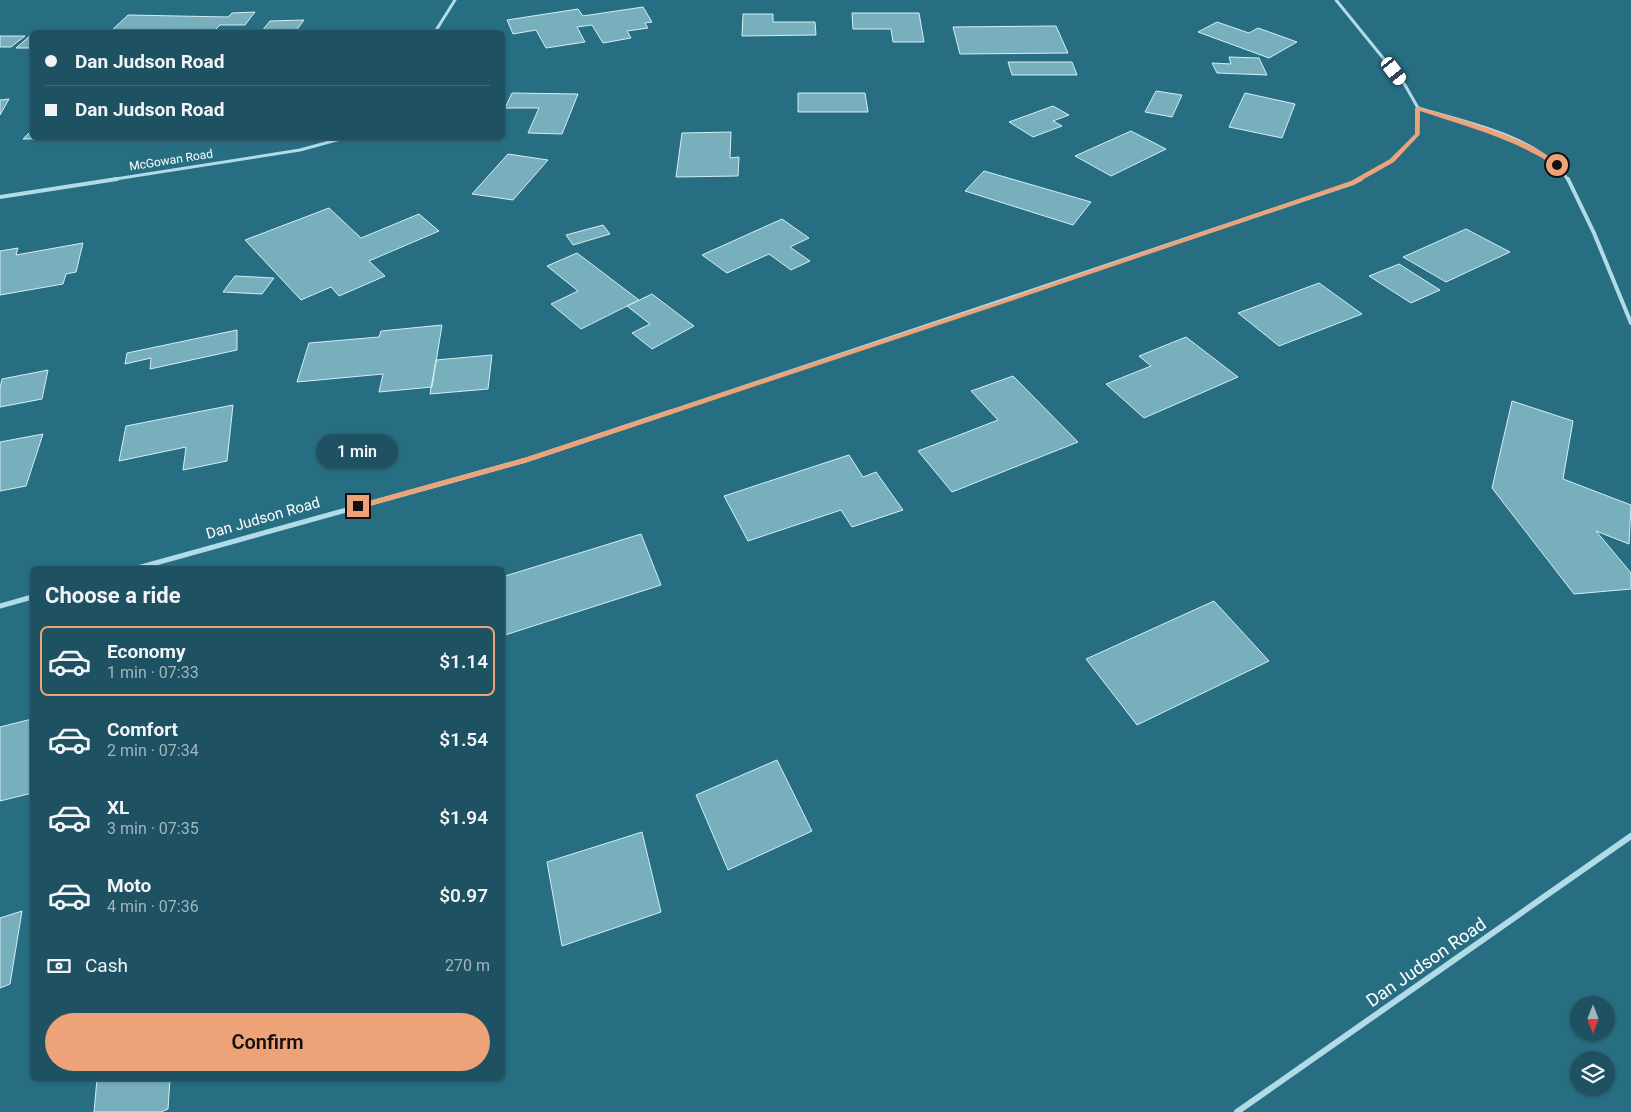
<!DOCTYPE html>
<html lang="en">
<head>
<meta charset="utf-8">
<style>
  :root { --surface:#1e5262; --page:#2b5c6b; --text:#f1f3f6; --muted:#a1b6be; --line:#3c6977; --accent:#eea277 }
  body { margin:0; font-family:Roboto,sans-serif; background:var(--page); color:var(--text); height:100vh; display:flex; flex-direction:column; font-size:19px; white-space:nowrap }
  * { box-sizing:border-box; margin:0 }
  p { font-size:16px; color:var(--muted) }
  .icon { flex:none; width:28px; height:28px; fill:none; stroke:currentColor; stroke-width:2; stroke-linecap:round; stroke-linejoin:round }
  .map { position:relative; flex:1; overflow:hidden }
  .panel { position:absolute; left:30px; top:566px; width:475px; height:515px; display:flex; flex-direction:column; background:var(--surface); border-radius:8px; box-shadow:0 1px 4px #0004,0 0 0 1px var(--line) }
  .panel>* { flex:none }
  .top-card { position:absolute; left:30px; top:30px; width:475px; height:110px; border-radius:8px; box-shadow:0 1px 4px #0004,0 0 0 1px var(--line); display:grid; align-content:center; height:110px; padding:0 15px; background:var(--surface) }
  .needle { width:32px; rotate:180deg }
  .fabs { position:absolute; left:1570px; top:996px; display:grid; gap:10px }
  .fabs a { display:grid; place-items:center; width:45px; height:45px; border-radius:50%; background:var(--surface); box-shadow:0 1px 4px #0004,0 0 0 1px var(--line); font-size:25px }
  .end { position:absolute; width:22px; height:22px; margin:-11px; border:6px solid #eea277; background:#111; box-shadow:0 0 0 2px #111 }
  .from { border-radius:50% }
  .bubble { position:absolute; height:35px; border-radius:18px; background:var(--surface); box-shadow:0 1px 4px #0004,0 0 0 1px var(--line); font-size:16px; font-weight:600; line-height:35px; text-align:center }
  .car { position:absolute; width:15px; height:30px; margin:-15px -8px; border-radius:6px; box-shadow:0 0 4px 1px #0007; background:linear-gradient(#fff 24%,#345 0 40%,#fff 0 76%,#345 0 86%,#fff 0) }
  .top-card b { display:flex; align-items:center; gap:18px; height:48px; font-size:19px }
  .top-card b+b { border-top:1px solid var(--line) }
  .top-card i { width:12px; height:12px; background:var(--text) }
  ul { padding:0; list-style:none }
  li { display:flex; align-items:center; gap:15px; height:70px; margin:0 10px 8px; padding:0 5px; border:2px solid transparent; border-radius:8px }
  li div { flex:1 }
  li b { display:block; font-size:19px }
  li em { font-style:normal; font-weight:600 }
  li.selected { border-color:var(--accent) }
  li>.icon { width:45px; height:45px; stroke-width:1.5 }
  h2 { padding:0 15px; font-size:22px; line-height:60px }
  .pay { display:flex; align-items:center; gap:12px; height:55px; padding:0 15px; font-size:19px }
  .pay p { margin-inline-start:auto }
  .action { display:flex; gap:10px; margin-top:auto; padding:10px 15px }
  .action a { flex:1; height:58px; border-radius:30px; background:var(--accent); color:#111; font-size:20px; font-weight:600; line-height:58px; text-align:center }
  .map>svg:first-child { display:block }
  .building { fill:#78afbd; stroke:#d4eef5 }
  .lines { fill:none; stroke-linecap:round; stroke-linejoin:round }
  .street-far3 { stroke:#b1dbe6; stroke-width:3 }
  .street-far2 { stroke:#b1dbe6; stroke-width:4 }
  .street-far1 { stroke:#b1dbe6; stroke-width:5 }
  .street { stroke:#b1dbe6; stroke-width:6 }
  .route { fill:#eea277 }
  .labels { text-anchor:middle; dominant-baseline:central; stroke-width:5; stroke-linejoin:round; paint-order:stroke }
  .far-street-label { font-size:12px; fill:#fff; stroke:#286e82 }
  .street-label { font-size:15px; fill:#fff; stroke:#286e82 }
  .near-street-label { font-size:18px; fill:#fff; stroke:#286e82 }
</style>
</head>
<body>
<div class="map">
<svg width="1631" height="1112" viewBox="0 0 1631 1112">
  <rect width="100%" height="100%" fill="#286e82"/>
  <path class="building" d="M643,7L652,22L645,23L648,28L627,31L631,38L603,43L592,25L577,27L585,42L546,48L536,30L513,34L507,20L578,9L583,16Z
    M255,12L245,25H220L213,32H110L128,15L228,17L232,13Z
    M852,13H919L924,42H893L891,29H853Z
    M743,14H773V22H815L816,35L742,36Z
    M304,20L295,32H261L270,21Z
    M1217,22L1249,33L1258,28L1297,42L1269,58L1198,32Z
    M1056,26L1068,53L960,54L953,27Z
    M32,34V48H16Z
    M0,36H25L11,47H0Z
    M1229,57L1259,58L1267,75L1217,73L1212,63L1231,64Z
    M1008,62H1072L1077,75H1012Z
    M1156,91L1182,95L1172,117L1145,112Z
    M512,93L578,94L562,134L528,133L539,108H505Z
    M798,93H865L868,112H798Z
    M1245,93L1295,104L1282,138L1229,127Z
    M9,99L0,115V100Z
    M1053,106L1069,115L1053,121L1062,126L1033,137L1009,122Z
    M32,130V138H102L23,139Z
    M1131,131L1166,149L1111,176L1075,156Z
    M731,132L730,158L739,157L738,176L676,177L682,133Z
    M508,154L548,160L513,200L472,194Z
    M984,171L1091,202L1073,225L965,191Z
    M329,208L361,238L419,214L439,231L369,261L385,276L339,296L331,287L301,300L245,240Z
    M782,219L809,238L790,247L810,261L791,270L769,254L727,273L702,255Z
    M603,225L610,234L573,245L566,235Z
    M1466,229L1510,252L1446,282L1403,257Z
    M83,243L76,272L66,274L63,284L0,295V251L18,248L16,255Z
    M577,253L639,300L581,329L551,304L578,291L547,266Z
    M1399,264L1440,290L1411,303L1369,276Z
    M235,276L274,278L262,294L223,292Z
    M1319,283L1362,314L1279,346L1238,313Z
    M652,294L694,326L652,349L632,333L650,324L627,306Z
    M442,325L432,387L379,392L383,374L297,382L309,343L379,337L381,331Z
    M237,330V350L150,369L151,358L125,364L127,353Z
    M1186,337L1238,377L1144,418L1106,384L1151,366L1139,356Z
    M492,355L488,389L430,394L436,360Z
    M48,370L42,399L0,407V388L2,379Z
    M1013,376L1078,442L952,492L918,451L998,420L971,391Z
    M1512,401L1573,421L1563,479L1631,505L1629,544L1596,531L1631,573V589L1574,594L1492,488Z
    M233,405L227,461L183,470L186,447L119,461L126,426Z
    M43,434L26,486L0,491V442Z
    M849,455L863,477L876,472L903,510L852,527L841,510L748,541L724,496Z
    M641,534L661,585L502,636V577Z
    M1214,601L1269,661L1137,725L1086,659Z
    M32,719V793L0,801V727Z
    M777,760L812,831L728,870L696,795Z
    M642,832L661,912L562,946L547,862Z
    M22,911L10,984L0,988V918Z
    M97,1079H170L168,1109L161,1112H94Z"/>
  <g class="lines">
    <path class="street-far3" d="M1336,0L1405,85L1418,108V134L1392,161L1358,180
      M435,32L455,0
      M1418,108C1464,122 1541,136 1568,180
      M109,180L300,150L344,138"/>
    <path class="street-far2" d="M1568,179L1594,233L1631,323
      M0,197L117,179
      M667,413L1353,183L1361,179"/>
    <path class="street-far1" d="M134,569L526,460L670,412
      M0,606L32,597"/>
    <path class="street" d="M1237,1112L1631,836"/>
  </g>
  <path class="route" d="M1418,107C1459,119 1528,137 1560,165L1555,166C1512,138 1468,127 1420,111L1419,135L1394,162L1355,184L1014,300L528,462L358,509L354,506L358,504L524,458L1009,298L1351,181L1390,159L1415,134V108Z"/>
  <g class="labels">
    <g class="far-street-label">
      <text transform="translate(171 160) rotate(-9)">McGowan Road</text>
    </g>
    <g class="street-label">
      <text transform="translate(263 518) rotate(-16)">Dan Judson Road</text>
    </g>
    <g class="near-street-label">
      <text transform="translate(1426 962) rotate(-35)">Dan Judson Road</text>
    </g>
  </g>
</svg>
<div class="fabs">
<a><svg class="needle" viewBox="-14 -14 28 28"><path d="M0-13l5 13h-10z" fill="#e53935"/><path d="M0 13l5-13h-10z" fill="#a1b6be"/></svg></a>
<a><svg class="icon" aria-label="layers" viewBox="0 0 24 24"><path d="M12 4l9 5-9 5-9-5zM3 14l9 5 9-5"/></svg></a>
</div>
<i class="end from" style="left:1557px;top:165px"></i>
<i class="end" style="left:358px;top:506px"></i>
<div class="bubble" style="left:316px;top:434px;width:82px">1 min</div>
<i class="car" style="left:1394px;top:71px;rotate:143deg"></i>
<div class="top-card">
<b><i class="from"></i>Dan Judson Road</b>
<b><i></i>Dan Judson Road</b>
</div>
<section class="panel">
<h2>Choose a ride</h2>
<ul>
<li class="selected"><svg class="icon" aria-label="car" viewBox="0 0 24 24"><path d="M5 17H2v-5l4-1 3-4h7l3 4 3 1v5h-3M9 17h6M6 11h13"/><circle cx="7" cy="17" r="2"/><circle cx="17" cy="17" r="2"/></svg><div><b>Economy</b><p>1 min · 07:33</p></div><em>$1.14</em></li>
<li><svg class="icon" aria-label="car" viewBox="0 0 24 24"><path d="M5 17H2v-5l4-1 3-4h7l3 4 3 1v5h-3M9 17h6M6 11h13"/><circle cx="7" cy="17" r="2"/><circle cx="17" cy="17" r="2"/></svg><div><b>Comfort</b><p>2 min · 07:34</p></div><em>$1.54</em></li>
<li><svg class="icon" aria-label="car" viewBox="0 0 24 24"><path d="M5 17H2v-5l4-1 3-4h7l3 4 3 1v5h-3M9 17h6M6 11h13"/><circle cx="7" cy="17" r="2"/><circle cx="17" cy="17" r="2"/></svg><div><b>XL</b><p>3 min · 07:35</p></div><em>$1.94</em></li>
<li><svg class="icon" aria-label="car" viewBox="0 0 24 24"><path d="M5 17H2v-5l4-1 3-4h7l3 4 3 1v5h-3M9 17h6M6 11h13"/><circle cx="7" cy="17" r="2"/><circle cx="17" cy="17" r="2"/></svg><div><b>Moto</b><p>4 min · 07:36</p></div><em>$0.97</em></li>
</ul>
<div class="pay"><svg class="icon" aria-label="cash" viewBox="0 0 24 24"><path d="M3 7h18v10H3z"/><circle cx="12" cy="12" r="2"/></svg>Cash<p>270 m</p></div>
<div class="action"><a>Confirm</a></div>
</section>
</div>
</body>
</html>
